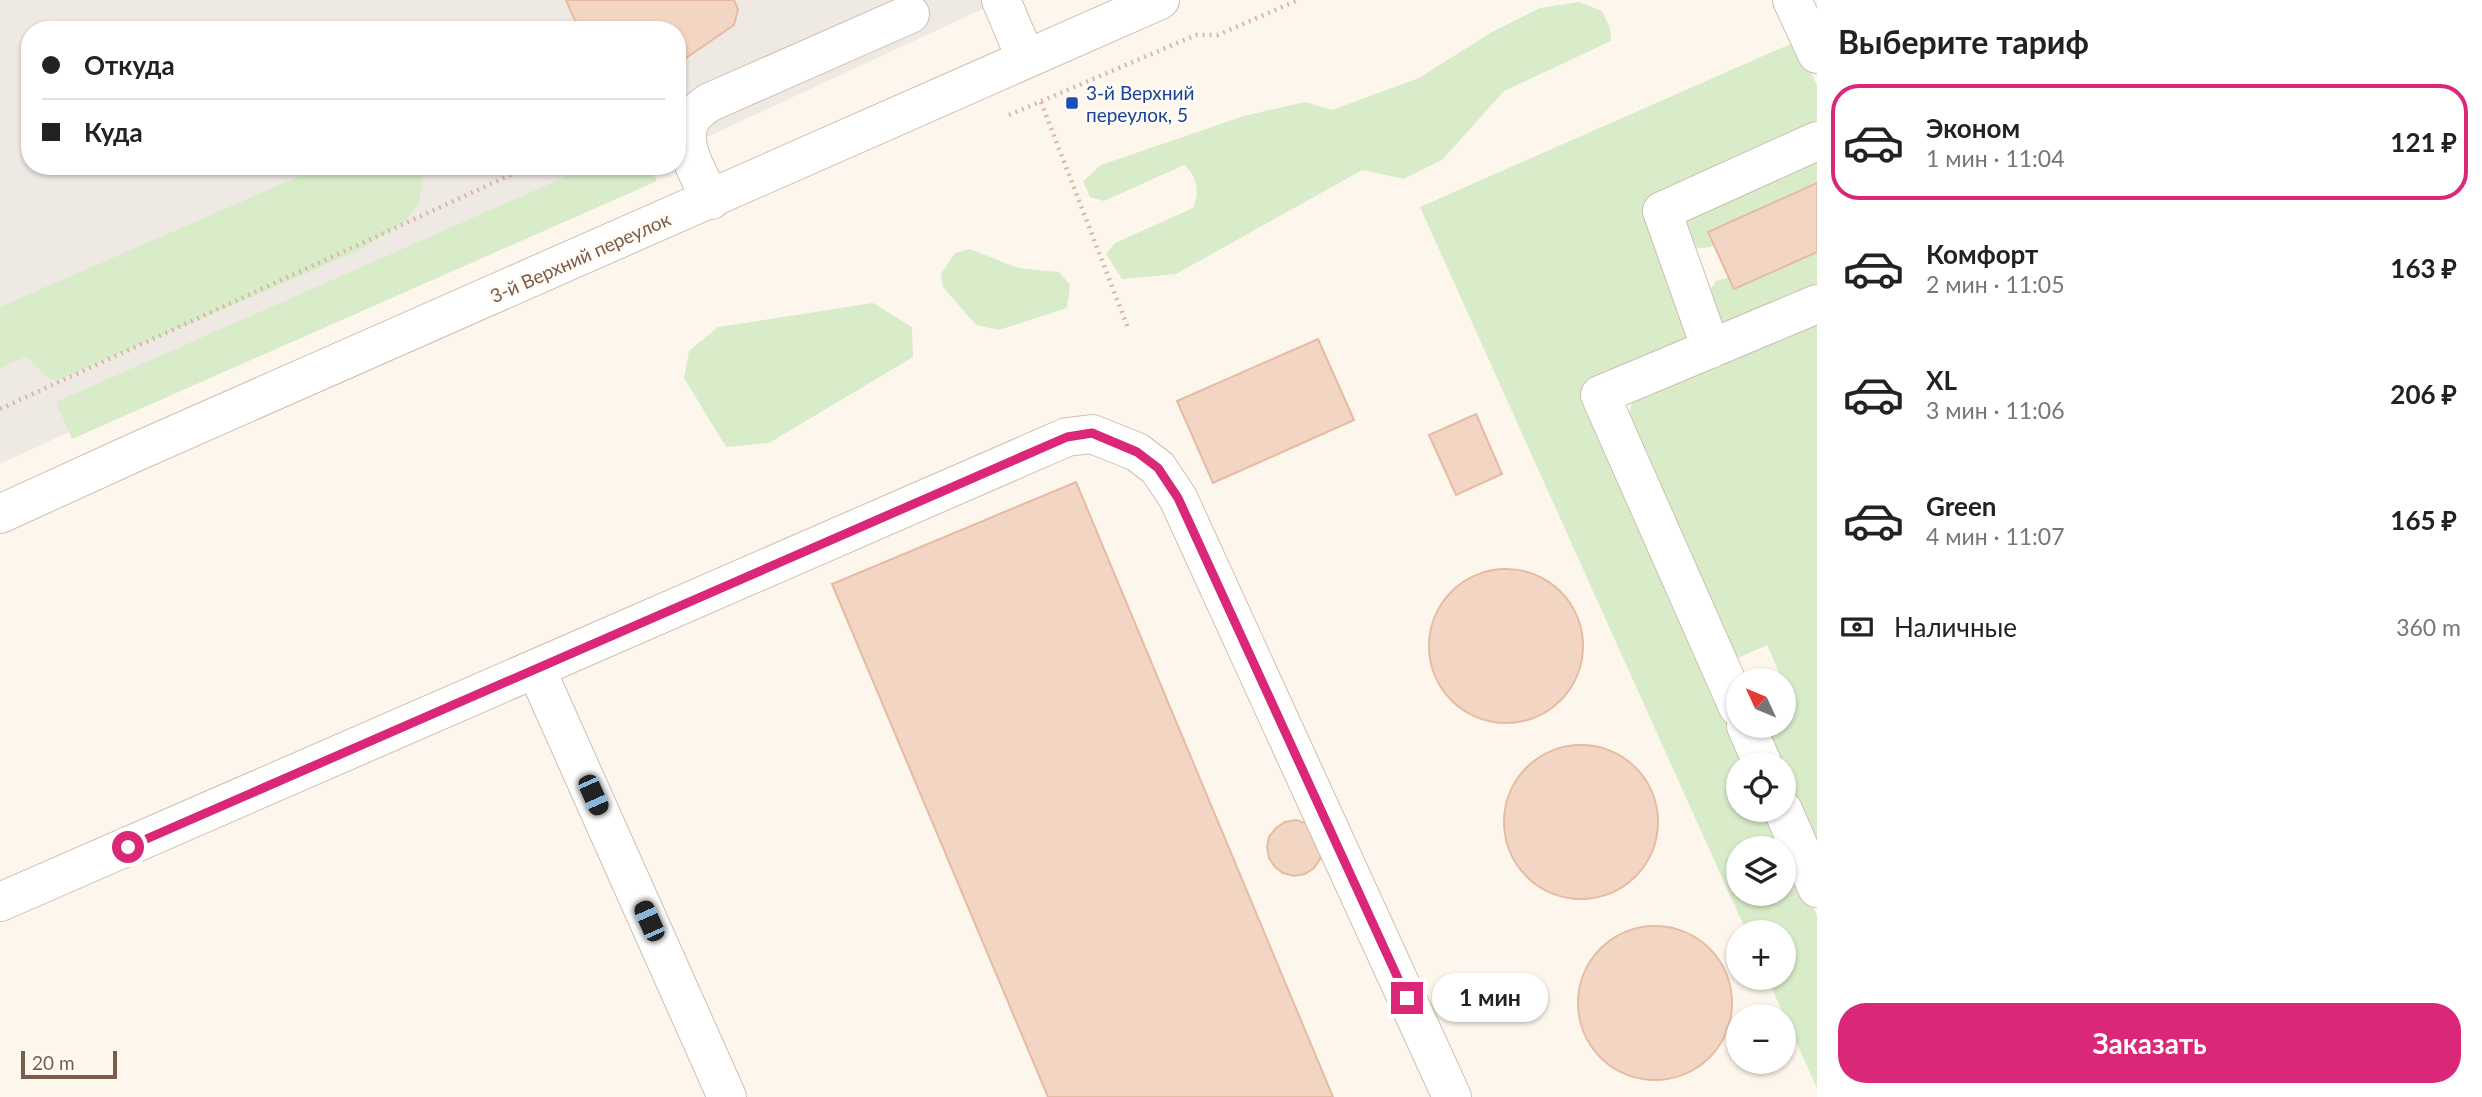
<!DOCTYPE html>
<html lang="ru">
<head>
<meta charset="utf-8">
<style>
  :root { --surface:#fff; --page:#f2f2f2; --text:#222; --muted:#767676; --line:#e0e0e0; --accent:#db2777 }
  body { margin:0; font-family:Lato,sans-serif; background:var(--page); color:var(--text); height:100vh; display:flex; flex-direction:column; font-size:26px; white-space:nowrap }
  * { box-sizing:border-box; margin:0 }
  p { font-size:23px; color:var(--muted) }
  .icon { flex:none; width:38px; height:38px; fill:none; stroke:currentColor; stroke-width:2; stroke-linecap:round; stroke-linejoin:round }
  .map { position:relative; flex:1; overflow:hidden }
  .details { display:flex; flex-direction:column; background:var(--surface); width:665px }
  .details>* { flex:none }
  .top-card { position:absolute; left:21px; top:21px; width:665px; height:154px; border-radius:28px; box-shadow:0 2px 5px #0004; display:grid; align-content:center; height:154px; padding:0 21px; background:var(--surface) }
  .needle { width:46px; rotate:314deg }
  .tools { position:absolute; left:1726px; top:668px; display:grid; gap:14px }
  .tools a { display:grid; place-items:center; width:70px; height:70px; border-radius:50%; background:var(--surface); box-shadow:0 2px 5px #0004; font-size:35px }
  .scale { position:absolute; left:21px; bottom:18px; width:96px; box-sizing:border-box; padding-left:7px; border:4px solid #7a5c4d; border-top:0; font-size:19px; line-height:24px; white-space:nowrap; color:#7a5c4d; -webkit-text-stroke:5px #fffaf3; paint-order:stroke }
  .end { position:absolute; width:32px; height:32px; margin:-16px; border:9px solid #db2777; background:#fff; box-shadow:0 0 0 4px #fff }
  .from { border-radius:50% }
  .bubble { position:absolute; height:49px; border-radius:24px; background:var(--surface); box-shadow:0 2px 5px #0004; font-size:23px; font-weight:700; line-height:49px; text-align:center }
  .car { position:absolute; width:21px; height:42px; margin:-21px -10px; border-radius:9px; box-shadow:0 0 5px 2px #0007; background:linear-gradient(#222 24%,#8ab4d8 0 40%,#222 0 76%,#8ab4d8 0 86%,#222 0) }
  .top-card b { display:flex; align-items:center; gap:24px; height:66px; font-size:26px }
  .top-card b+b { border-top:2px solid var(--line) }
  .top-card i { width:18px; height:18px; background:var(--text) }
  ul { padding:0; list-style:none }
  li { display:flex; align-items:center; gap:21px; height:116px; margin:0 14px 10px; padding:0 7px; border:4px solid transparent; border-radius:28px }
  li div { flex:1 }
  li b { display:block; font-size:26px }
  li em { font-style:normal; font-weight:700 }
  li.selected { border-color:var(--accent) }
  li>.icon { width:63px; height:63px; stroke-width:1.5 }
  h2 { padding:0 21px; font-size:32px; line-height:84px }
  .pay { display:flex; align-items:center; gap:18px; height:77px; padding:0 21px; font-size:26px }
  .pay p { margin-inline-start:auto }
  .cta { display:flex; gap:14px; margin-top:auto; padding:14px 21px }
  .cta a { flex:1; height:80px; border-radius:28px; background:var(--accent); color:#fff; font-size:28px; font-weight:700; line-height:80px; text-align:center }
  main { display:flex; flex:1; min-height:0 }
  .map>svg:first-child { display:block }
  .industrial { fill:#efe9e4 }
  .green { fill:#d8ecc9; fill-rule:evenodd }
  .building { fill:#f3d5c3; stroke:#e6bba3; stroke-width:2 }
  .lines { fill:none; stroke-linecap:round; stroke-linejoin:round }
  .minor-casing { stroke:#d1beb0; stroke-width:40 }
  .path { stroke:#d9b8a5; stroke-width:4.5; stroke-dasharray:2 5; stroke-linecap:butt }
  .minor { stroke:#fff; stroke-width:38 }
  .route { stroke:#db2777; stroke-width:9 }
  .transit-dot { fill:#1a4fb4; stroke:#fffaf3; stroke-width:2.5 }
  .labels { text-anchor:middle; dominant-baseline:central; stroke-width:6; stroke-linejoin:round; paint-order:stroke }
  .transit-label { font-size:19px; fill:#164399; stroke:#fffaf3; text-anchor:start }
  .street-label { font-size:19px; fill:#7a5c4d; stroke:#fffaf3 }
</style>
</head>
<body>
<main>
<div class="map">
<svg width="1817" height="1097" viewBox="0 0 1817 1097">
  <rect width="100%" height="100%" fill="#fdf6ec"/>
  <path class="industrial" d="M0,0H1002L677,151V30H30V166H643L0,464Z"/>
  <path class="green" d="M1579,2L1602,11L1610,28L1611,41L1504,91L1443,159L1404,179L1362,170L1176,274L1122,279L1106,254L1115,243L1193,208C1200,193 1197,175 1184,165L1104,201L1090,197L1083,181L1101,165L1244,116L1305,102L1332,110L1419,78L1492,32L1540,8Z
    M1795,42L1817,85V119L1804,131L1643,203L1690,324L1688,336L1678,348L1583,387L1750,765H1738V810H1770L1817,916V1088L1767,978H1783V933H1747L1420,207ZM1738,849H1783V894H1738Z
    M1817,154V183L1709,231L1715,246L1704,248L1690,247L1682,220Z
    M323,166H424L419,204L404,222L360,250L63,378L51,380L26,357L0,368V307Z
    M590,166H650L657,181L72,439L56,402Z
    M970,249L1018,268L1059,272L1070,285L1067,308L999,330L976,325L943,287L941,274L955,253Z
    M1817,252V290L1720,324L1707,295L1716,281Z
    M873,303L912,327L913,357L769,443L726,447L684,378L689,351L718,327Z
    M1817,317V860L1783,784V765H1774L1757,726H1783V692L1787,690L1767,645L1729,662L1628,418L1632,403L1643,389Z"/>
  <path class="building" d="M566,0H734L738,9L734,25L677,64V30H579Z
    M1817,183V252L1734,289L1708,232Z
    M1318,339L1354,420L1213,483L1177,401Z
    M1476,414L1502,474L1456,495L1429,435Z
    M1076,482L1333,1097H1048L832,584Z
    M1429 646a77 77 0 1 1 154 0a77 77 0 1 1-154 0Z
    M1504 822a77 77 0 1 1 154 0a77 77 0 1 1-154 0Z
    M1296,820L1306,823L1322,849L1320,859L1314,868L1305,874L1294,876L1283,873L1275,867L1269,858L1267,847L1269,837L1276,828L1285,822Z
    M1578 1003a77 77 0 1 1 154 0a77 77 0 1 1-154 0Z"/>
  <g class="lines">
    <defs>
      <path id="minor" d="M1001,0L1026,59
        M1792,0L1817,54
        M711,200C701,177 676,143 692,118C696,112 703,107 708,103L910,14
        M1711,349L1662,211L1817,141
        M0,514L138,451L1160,0
        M536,669L727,1097
        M1738,707L1600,395L1817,304
        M1746,726L1763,765
        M1783,810L1817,888
        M0,902L1067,437L1092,434L1137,452L1158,468L1178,498L1452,1097"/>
    </defs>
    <use href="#minor" class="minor-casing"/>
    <path class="path" d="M1041,102L1128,328
      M1009,115L1196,35H1218L1298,0
      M0,409L530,166"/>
    <use href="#minor" class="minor"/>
  </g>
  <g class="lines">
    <path class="route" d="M128,847L1067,437L1092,433L1137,452L1158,468L1178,498L1407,998"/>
  </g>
  <rect class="transit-dot" x="1065" y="96" width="14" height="14" rx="3.5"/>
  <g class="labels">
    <g class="transit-label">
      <text x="1086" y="92">3-й Верхний<tspan x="1086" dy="22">переулок, 5</tspan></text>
    </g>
    <g class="street-label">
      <text transform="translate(580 257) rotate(-24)">3-й Верхний переулок</text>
    </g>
  </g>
</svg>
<div class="tools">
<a><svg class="needle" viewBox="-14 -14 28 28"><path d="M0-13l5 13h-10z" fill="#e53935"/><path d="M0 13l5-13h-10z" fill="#767676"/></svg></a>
<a><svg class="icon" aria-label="locate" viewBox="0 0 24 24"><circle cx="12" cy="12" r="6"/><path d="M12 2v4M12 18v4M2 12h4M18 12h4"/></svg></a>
<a><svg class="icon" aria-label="layers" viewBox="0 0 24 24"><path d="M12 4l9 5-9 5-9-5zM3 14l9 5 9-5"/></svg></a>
<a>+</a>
<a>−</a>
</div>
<div class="scale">20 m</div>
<i class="end from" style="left:128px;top:847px"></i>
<i class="end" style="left:1407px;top:998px"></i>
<div class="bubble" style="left:1432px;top:973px;width:116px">1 мин</div>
<i class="car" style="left:593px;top:795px;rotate:156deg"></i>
<i class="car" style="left:649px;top:921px;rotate:336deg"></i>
<div class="top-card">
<b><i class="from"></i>Откуда</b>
<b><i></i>Куда</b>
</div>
</div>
<section class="details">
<h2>Выберите тариф</h2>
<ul>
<li class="selected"><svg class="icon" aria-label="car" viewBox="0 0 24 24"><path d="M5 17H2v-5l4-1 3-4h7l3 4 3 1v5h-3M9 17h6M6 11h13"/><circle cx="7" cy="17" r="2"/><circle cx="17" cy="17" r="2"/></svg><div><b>Эконом</b><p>1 мин · 11:04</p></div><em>121 ₽</em></li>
<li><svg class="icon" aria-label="car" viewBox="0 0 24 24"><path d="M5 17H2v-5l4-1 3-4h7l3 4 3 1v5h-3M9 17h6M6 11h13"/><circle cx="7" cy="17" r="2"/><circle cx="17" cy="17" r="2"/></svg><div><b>Комфорт</b><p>2 мин · 11:05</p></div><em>163 ₽</em></li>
<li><svg class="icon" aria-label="car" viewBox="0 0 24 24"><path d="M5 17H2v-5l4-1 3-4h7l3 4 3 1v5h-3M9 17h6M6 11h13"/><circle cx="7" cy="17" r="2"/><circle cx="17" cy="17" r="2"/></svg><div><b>XL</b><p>3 мин · 11:06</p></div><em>206 ₽</em></li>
<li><svg class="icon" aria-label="car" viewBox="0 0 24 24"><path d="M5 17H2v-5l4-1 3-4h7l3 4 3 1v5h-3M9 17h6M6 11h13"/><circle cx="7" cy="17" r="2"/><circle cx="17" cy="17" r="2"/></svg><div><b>Green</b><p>4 мин · 11:07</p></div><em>165 ₽</em></li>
</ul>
<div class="pay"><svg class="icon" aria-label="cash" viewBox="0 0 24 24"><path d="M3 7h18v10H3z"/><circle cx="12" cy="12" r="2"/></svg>Наличные<p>360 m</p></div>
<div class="cta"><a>Заказать</a></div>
</section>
</main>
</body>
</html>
